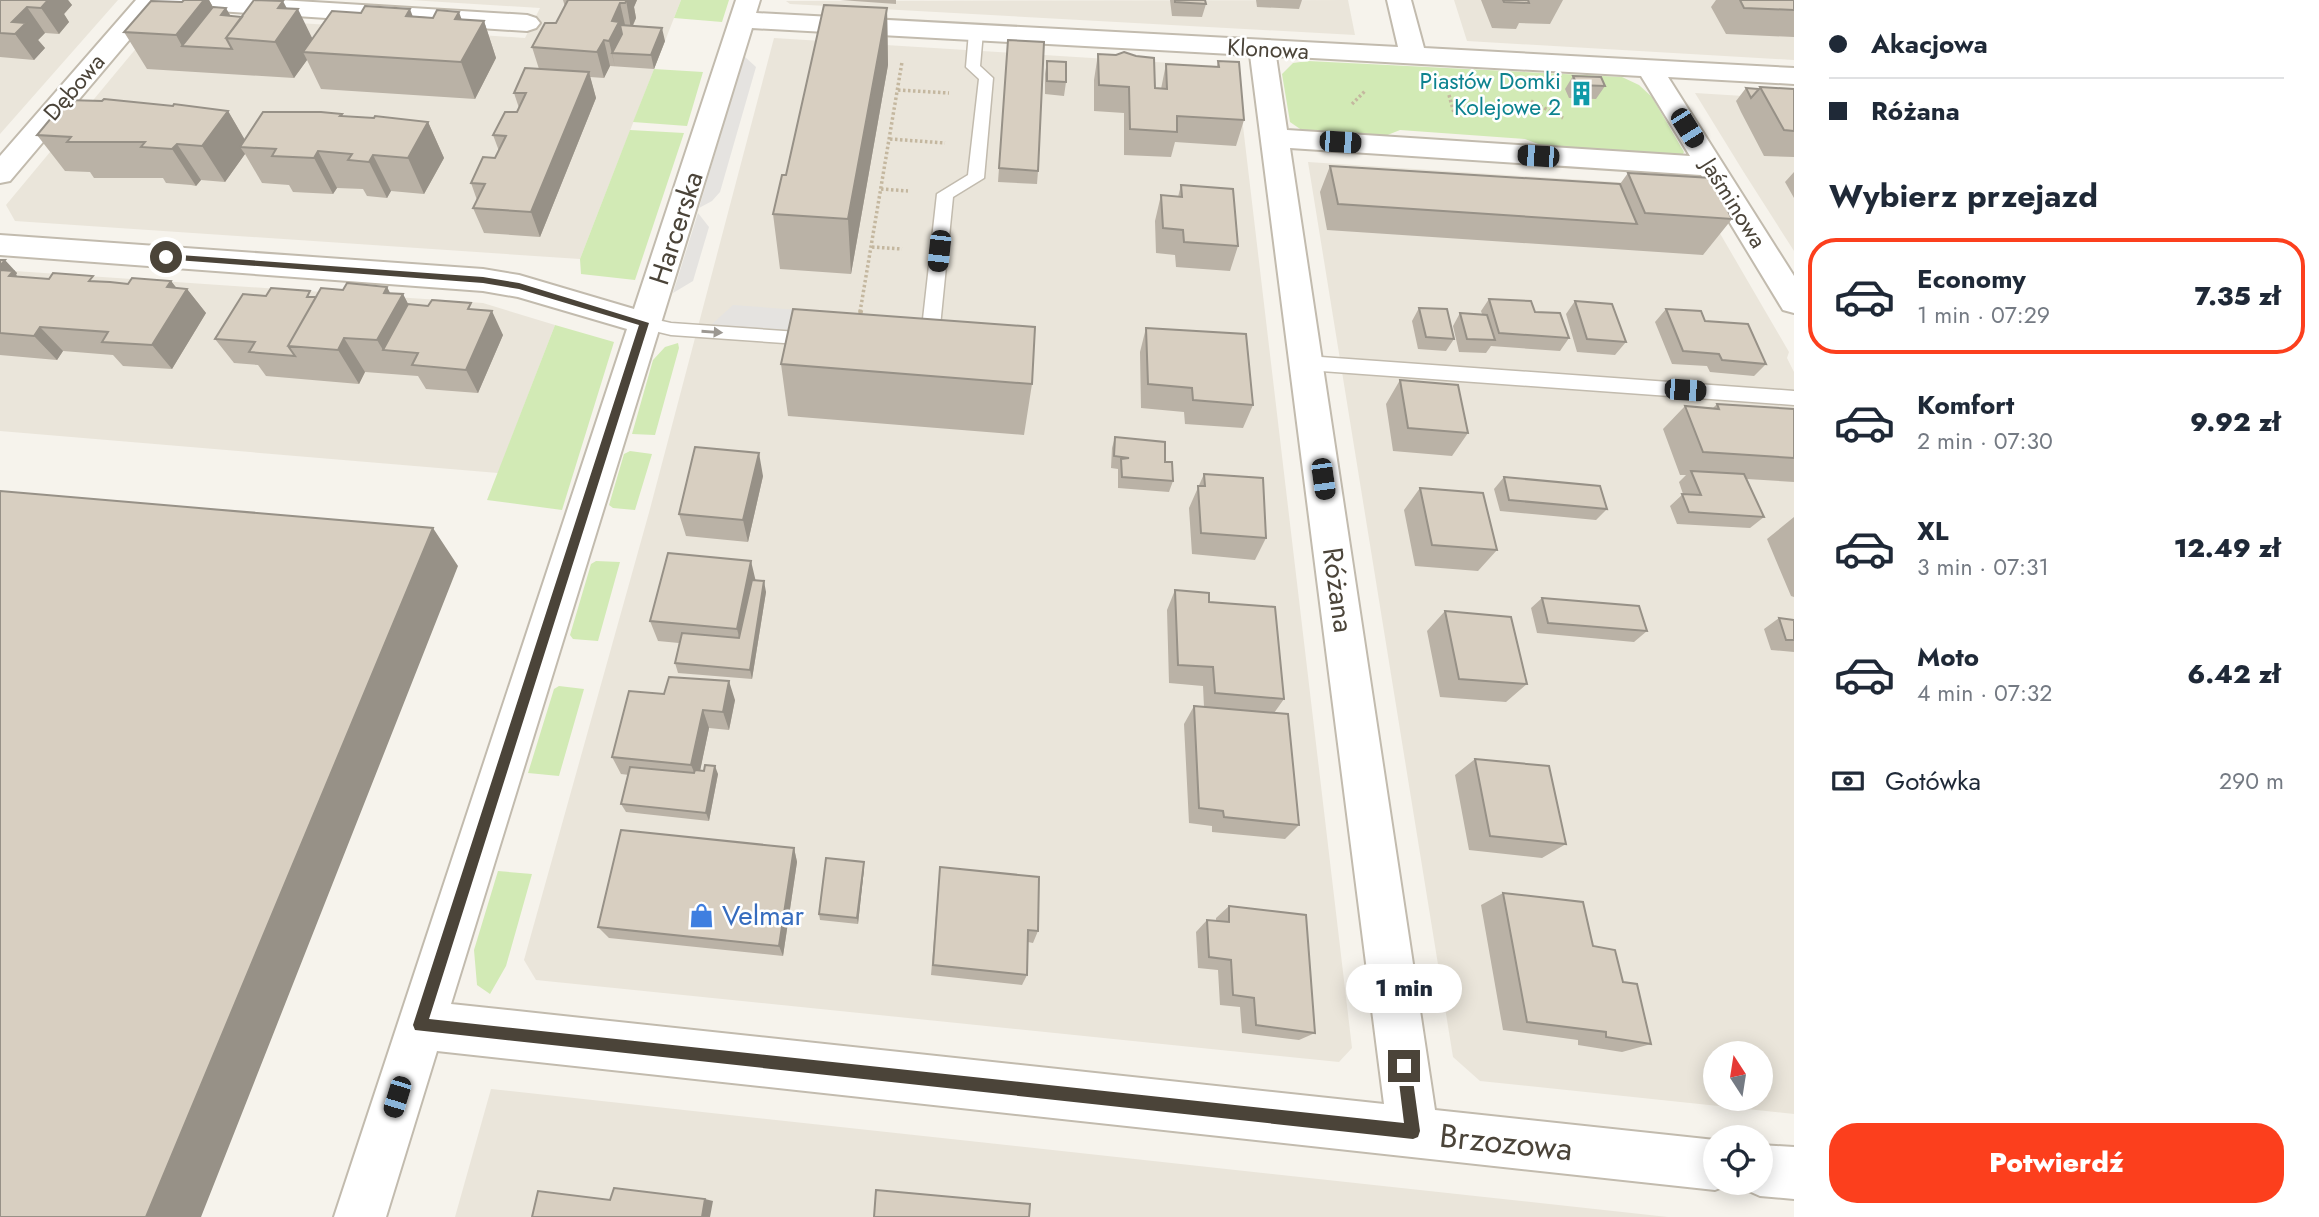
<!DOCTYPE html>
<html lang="pl">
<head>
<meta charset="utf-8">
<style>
  :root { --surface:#fff; --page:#f6f6f7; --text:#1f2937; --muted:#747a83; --line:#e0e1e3; --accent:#fc3f1d }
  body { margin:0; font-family:Jost,sans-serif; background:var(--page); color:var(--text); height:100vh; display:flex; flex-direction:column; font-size:26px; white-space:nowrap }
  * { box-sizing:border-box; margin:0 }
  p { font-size:23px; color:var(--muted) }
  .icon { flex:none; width:38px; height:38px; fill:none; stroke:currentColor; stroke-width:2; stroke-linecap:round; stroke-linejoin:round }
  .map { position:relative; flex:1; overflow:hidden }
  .sheet { display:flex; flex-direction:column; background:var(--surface); width:525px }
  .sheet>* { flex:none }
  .hud { display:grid; align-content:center; height:154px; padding:0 35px; background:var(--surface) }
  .needle { width:46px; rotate:348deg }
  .tools { position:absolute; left:1703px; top:1041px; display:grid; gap:14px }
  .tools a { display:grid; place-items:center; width:70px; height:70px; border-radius:50%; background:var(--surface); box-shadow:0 4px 18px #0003; font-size:35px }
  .end { position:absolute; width:32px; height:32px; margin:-16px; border:9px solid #4b4439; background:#fff; box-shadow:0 0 0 4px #fff }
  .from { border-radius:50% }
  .bubble { position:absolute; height:49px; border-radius:24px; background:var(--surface); box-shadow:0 4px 18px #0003; font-size:23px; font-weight:800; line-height:49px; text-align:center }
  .car { position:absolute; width:21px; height:42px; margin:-21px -10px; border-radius:9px; box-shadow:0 0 5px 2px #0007; background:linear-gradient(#222 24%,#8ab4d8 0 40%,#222 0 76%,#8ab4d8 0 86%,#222 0) }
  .hud b { display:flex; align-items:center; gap:24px; height:66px; font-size:26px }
  .hud b+b { border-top:2px solid var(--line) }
  .hud i { width:18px; height:18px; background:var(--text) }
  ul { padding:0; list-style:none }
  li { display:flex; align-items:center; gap:21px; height:116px; margin:0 14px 10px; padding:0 21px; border:4px solid transparent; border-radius:28px }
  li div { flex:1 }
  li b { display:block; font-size:26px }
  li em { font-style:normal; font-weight:800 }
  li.on { border-color:var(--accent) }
  li>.icon { width:63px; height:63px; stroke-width:1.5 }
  h2 { padding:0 35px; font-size:32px; line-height:84px }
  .pay { display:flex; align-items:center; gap:18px; height:77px; padding:0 35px; font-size:26px }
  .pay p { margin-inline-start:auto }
  .action { display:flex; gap:14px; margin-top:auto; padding:14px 35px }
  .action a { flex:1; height:80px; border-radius:28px; background:var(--accent); color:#fff; font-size:28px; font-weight:800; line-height:80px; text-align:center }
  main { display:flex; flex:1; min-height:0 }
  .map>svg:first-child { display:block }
  .residential { fill:#eae5da; fill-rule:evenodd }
  .green { fill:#d2eab5 }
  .parking { fill:#e5e3e0 }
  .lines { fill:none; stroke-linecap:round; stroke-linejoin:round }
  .lane-casing { stroke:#c2bbae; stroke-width:3 }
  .street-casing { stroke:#c2bbae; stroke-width:4 }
  .path-far1 { stroke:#c4b79f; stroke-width:3.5; stroke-dasharray:2.5 2.5; stroke-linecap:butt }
  .path { stroke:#c4b79f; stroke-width:4.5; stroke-dasharray:3.5 3.5; stroke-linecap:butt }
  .lane { fill:#fff; fill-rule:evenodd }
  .street { fill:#fff; fill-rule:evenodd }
  .wall { fill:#bab2a6 }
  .shaded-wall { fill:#979187 }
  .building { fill:#d8cfc1; stroke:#979187; stroke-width:2 }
  .oneway { fill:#9c9892 }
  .route { fill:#4b4439 }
  .labels { text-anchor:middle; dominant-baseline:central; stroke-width:5; stroke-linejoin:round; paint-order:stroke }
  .far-street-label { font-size:23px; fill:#4b4439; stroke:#fff }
  .far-culture-label { font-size:23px; fill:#0d838f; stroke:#fff; text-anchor:end }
  .street-label { font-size:28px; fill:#4b4439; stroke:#fff }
  .shop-label { font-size:28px; fill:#366cbe; stroke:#fff; text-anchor:start }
  .near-street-label { font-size:33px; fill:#4b4439; stroke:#fff }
</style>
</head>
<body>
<main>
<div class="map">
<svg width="1794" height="1217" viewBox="0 0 1794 1217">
  <rect width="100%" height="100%" fill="#f6f3ec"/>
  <path class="residential" d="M0,0H118L0,134Z
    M410,0H681L580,259L15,221L6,205L158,22L180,15L525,38L540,8Z
    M1348,0L1355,35L790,4L786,1Z
    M1454,0H1794V60L1467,41Z
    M774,38L1236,67L1352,1048L1339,1062L536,980L524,960L650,509Z
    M1695,93L1794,99V251L1743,171Z
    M1308,162L1693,187L1789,352L1787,358L1794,372V1114L1480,1081L1453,1057ZM1715,1054H1760V1099H1715Z
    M0,270L483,303L555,325L498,473L0,431Z
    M491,1089L1668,1217H455Z"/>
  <path class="green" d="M681,0H729L722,22L674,18Z
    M1308,61L1622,77L1639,85L1652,97L1684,152L1682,156L1551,149L1525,139L1400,130L1380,138L1303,131L1290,122L1282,74L1293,63Z
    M654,69L703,72L687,126L633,122Z
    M630,130L684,133L635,280L581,274L580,259Z
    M555,325L614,342L562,510L487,500Z
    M678,343L679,348L655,435L632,434L653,360L665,347Z
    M630,451L652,454L635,510L613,508L609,505L624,454Z
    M596,561L620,562L598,641L573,639L570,635L591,564Z
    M559,686L584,689L559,776L528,773L554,689Z
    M498,871L532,874L506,966L490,994L477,985L474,950Z"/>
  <path class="parking" d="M744,56L756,67L720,192L712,201L699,208Z
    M698,213L709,227L693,281L673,293Z
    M733,305L851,314L847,334L711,325Z"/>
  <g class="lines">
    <defs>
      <path id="lane" d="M976,28L983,32L980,66L993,78L984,178L953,197L938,346L935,351H923L920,346L937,194L968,175L979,79L966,67L969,32Z
        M644,317L671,323L813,333L819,334L822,339L819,344L813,345L671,335L638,327L635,323L638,319Z
        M1307,356L1794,391V405L1307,370L1301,368L1298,363L1301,358Z"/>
      <path id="street" d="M136,0H280L527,15L536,18L540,23L536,28L527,31L157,7L10,181L0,183V156Z
        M736,0H760L756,13L1398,47L1387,0H1411L1424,48L1794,68V84L1668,77L1794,276V313L1783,310L1701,175L1290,148L1435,1110L1715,1140V1183H1733L1715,1190L437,1051L386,1217H334L627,329L518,297L483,291L0,255V235L483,269L519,275L634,309ZM752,28L1250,55L1384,1104L451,1004ZM1276,56L1641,76L1690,156L1287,130Z
        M1760,1145L1794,1147V1199L1760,1196L1742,1188L1740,1183H1760Z"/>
    </defs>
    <use href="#lane" class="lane-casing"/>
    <use href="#street" class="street-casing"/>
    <path class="path-far1" d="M898,90L949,93
      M1449,95L1454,113
      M1531,101L1563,118
      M1352,104L1365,91
      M890,139L945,143
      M881,189L908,191
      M872,247L902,249
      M860,312L902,62"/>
    <path class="path" d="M859,320L861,310"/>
    <use href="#lane" class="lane"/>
    <use href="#street" class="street"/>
  </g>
  <path class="wall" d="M0,0H68L72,5L64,14L69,22L59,34L45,33L38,40L45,48L34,60L0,57Z
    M184,0H209L213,7L231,16L242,17L287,9L313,39L413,16L484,21L496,58L475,99L321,89L307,60L294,78L147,69L124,32L182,2Z
    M563,0H637L634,7L636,18L633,26L665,41L654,69L610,66L604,78L590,77L596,98L540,237L484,233L473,208L477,200L471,183L495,158L499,151L493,135L517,112L519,108L514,93L539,69L532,47L556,23L565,7Z
    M840,0H896V4Z
    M1170,0H1205L1206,4L1202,17L1172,16Z
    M1256,0H1302L1299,9L1257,7Z
    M1481,0H1563L1550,24L1519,23L1516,29L1492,28Z
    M1716,0H1794V37L1726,34L1711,7Z
    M887,8L888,65L851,274L780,269L773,214L786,175Z
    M1008,40L1038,171L1037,184L998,182Z
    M1098,54L1155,88L1161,89L1166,64L1217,67L1218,61L1244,120L1236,146L1175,142L1171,157L1124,155V113L1094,111V80Z
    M1047,61L1066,82L1064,96L1045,94V74Z
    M1573,76L1605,86L1596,99L1569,98L1565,89Z
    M1760,87L1794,89V157L1764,156L1741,112L1736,101L1746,88L1759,89Z
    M173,106L228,111L245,140L342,114L343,116L428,122L444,158L424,194L391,191L387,198L367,196L363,189L337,188L333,194L293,192L289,185L262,183L245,154L225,182L201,180L196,186L191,185L166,183L163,178H94L90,172L65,171L37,135Z
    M1330,166L1620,184L1628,173L1732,219L1703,255L1327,230L1320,192Z
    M1794,172V198L1785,182Z
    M1181,185L1238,246L1230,271L1176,267L1175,255L1156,253L1155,221L1161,195L1178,197Z
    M0,260L17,273L16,275L18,277L128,284L171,281L176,288L187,289L206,313L172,369L123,366L113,355L63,351L57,360L0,355Z
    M387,287L390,293L403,294L408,304L474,310L503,335L478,393L426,389L418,376L365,372L359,384L266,376L258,365L234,363L215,339L266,296L316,297L343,290Z
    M1489,299L1535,312L1569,338L1560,351L1491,346L1486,353L1459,352L1453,326L1460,313L1482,314L1481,311Z
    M1575,301L1626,342L1615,355L1577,352L1566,314Z
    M1419,308L1454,339L1446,351L1418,349L1412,321Z
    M1666,309L1705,321L1766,364L1754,376L1710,372L1707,366L1672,364L1655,322Z
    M1146,328L1253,405L1243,428L1185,424L1184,412L1141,408L1140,352Z
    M781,364L1032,384L1024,435L788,416Z
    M1400,380L1468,433L1452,456L1393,451L1386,404Z
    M1717,404L1794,409V482L1747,479L1764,517L1750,528L1677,524L1670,506L1683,494L1679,482L1686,475H1680L1663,429L1685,406L1713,408Z
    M1115,437L1165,462L1173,481L1169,492L1118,488V469L1111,468L1112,448Z
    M1204,474L1266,538L1255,560L1192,554L1189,508Z
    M763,476L748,542L686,536L679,514Z
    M1504,477L1607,509L1596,520L1500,511L1494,489Z
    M1420,488L1497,550L1478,571L1415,566L1404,510Z
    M1794,517V597L1791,596L1767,539Z
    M755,580L766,592L752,679L678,673L675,663L679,643L658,641L650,621Z
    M1175,590L1209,602L1284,699L1274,713L1299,825L1285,839L1212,832V826L1189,823L1184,724L1194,706L1204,707L1203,686L1169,683L1167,610Z
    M1542,598L1647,631L1634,642L1537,633L1531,608Z
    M1445,611L1527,684L1506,702L1440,697L1427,631Z
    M1779,618L1794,620V652L1771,650L1764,629Z
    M629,691L735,700L729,730L709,728L700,770L718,774L709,821L626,812L621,804L629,775L621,774L612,757Z
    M1475,759L1566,844L1542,858L1469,850L1455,775Z
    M794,848L797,862L783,956L609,938L598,927Z
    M864,862V869L858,924L820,920L819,914Z
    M940,867L1038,931L1033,943L1028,942L1027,975L1022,985L931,975Z
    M1503,893L1593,946L1623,982L1651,1044L1622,1052L1578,1045V1040L1503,1030L1481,905Z
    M1229,906L1315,1033L1299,1040L1242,1033L1240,1007L1220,1005L1218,970L1198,968L1196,932L1207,920L1216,921V918Z"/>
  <path class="shaded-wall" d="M42,0H68L72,5L64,14L69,22L59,34L41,8Z
    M204,0H209L227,33L182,46L176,35Z
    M626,0H637L634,7L636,18L631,29Z
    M283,1L292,18L298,9L316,46L303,52L307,60L294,78L275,42L278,8Z
    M620,3L626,29L612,53L615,67L609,41L612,21Z
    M27,7L45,33L38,40L45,48L34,60L15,34L12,22Z
    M226,8L241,34L221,15Z
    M887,8L888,65L851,274L848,219Z
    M410,9L424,46L406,16Z
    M459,12L471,45L484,21L496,58L475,99L461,62L455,19Z
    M662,28L665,41L654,69L651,55Z
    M604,40L610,66L604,78L597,52Z
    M589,72L596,98L540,237L531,212Z
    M228,111L249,147H240L245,154L225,182L202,146Z
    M428,122L444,158L424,194L408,158Z
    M177,144L201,180L196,186L172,149Z
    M318,151L337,188L333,194L314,158Z
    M373,155L391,191L387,198L369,162Z
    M5,260L17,273L16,275L36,296L0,292V266Z
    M171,281L183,296L187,289L206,313L172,369L152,345L167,287Z
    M387,287L396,305L403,294L421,329L383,350L377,340L384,293Z
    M492,311L503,335L478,393L466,370Z
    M40,327L63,351L57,360L34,336Z
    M344,338L365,372L359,384L338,350Z
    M759,453L763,476L748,542L743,520Z
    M433,528L458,566L201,1217H146Z
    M751,561L756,582L742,648L737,629Z
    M764,581L766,592L752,679L750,670Z
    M729,681L735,700L729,730L723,712Z
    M703,710L709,728L698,781L691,765Z
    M715,766L718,774L709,821L706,813Z
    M794,848L797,862L783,956L779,946Z
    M864,862V869L858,924L857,918Z
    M705,1199L713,1201L710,1217H702Z"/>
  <path class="building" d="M0,0H48L41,8L27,7L12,22L26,23L15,34L0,33Z
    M184,0H204L176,35L124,32L151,1L182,2Z
    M254,0L283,1L278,8L298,9L275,42L226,38Z
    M568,0H627L625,3H620L612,21L619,22L609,41L604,40L597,52L532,47L545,23H556Z
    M1175,0H1205L1206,4L1175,2Z
    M1503,0H1528L1529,3L1504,2Z
    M1740,0H1794V10L1744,8Z
    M824,5L887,8L848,219L773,214L782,175H786Z
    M365,6L410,9L406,16L433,18L437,10L459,12L455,19L484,21L461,62L303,52L332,11L361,13Z
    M213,7L226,8L221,15L242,17L226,38L232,49L182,46Z
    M620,25L662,28L651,55L612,53L622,34Z
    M1008,40L1044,42L1038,171L999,168Z
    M1124,52L1136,56L1154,58L1155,88L1167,89L1166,64L1219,67L1218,61L1239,62L1244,120L1177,116V132L1130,129L1129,87L1099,85L1098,54L1116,55Z
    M1047,61L1066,62V82L1047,81Z
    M525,68L589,72L531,212L473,208L485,184L471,183L483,157L495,158L506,136L493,135L505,112H517L526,93H514Z
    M1573,76L1601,77L1605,86L1577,85Z
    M1760,87L1794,89V131L1784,130Z
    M1746,88L1759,89L1751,98Z
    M104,99L173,106L174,104L228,111L202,146L177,144L172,149L141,147L145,142H67L71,137L37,135L66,100L102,101Z
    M263,112H321L342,114L340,116L374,118L375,116L428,122L408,158L373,155L369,162L348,160L352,154L318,151L314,158L272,156L276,149L240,147Z
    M1330,166L1620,184L1637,224L1338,204Z
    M1628,173L1712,178L1732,219L1645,213Z
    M1181,185L1233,189L1238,246L1184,242L1183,230L1163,228L1161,195L1182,197Z
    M0,260H5L0,266Z
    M0,270L13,271L9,276L49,279L53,273L93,276L89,281L110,282L128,284L132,278L171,281L167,287L187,289L152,345L102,342L108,332L40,327L34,336L0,333Z
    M347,283L387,287L384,293L403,294L377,340L344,338L338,350L288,346L321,288L343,290Z
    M271,288L310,291L307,297H316L288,346L295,356L249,352L255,342L215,339L243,294L266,296Z
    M1489,299L1531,301L1535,312L1560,313L1569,338L1499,333Z
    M432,300L471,303L468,309L492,311L466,370L412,365L418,353L383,350L408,304L428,306Z
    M1575,301L1612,304L1626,342L1587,339Z
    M1419,308L1447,309L1454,339L1426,337Z
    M793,309L1035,327L1032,384L781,364Z
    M1666,309L1701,311L1705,321L1748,324L1766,364L1722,360L1719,354L1683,351Z
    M1460,313L1487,315L1495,340L1467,339Z
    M1146,328L1246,334L1253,405L1193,400L1192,388L1148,384Z
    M1400,380L1458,385L1468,433L1408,428Z
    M1717,404L1794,409V458L1703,452L1685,406L1719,409Z
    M1115,437L1165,442V462H1172L1173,481L1122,477L1121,459L1129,458L1114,456Z
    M695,447L759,453L743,520L679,514Z
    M1691,471L1744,474L1764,517L1689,512L1682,494L1701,495Z
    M1204,474L1263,478L1266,538L1201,533L1198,486H1205Z
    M1504,477L1600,486L1607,509L1509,500Z
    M1420,488L1483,493L1497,550L1432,545Z
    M0,491L433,528L146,1217H0Z
    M668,553L751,561L737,629L650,621Z
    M752,580L764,581L750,670L675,663L682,633L739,638Z
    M1175,590L1209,593V602L1275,607L1284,699L1215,693L1213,667L1178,665Z
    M1542,598L1639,606L1647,631L1548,623Z
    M1445,611L1511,617L1527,684L1459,679Z
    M1779,618L1794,620V640H1786Z
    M669,677L729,681L723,712L703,710L691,765L612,757L629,691L664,694Z
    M1194,706L1288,714L1299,825L1224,817L1223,811L1199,808Z
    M1475,759L1549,766L1566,844L1490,836Z
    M705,765L715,766L706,813L621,804L630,767L694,773L695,770L704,771Z
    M621,830L794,848L779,946L598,927Z
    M826,858L864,862L857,918L819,914Z
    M940,867L1039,877L1038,931L1028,930L1027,975L933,965Z
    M1503,893L1583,902L1593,946L1615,950L1623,982L1637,984L1651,1044L1606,1037V1032L1527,1022Z
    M1229,906L1306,915L1315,1033L1256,1025L1254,998L1233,995L1231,960L1209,957L1207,920L1229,922Z
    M614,1188L705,1199L702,1217H532L538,1191L610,1200Z
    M876,1190L1030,1204L1029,1217H874Z"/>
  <defs><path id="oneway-solid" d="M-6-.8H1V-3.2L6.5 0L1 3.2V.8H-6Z" transform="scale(1.75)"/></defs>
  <use class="oneway" href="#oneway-solid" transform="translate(712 332) rotate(4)"/>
  <path class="route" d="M166,254L483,277L519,283L649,323L429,1019L1404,1123L1397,1066L1399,1061L1404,1059L1409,1061L1411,1066L1420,1131L1418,1137L1413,1139L415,1030L413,1025L639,325L519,289L483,283L163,259L162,257Z"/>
  <defs>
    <symbol id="building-bare" viewBox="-9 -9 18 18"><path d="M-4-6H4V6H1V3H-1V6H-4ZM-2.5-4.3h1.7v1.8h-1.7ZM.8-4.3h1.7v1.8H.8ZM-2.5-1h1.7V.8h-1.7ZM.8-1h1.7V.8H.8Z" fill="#0f9aa8" stroke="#fff" stroke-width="2.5" paint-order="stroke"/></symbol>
    <symbol id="shop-bare" viewBox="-9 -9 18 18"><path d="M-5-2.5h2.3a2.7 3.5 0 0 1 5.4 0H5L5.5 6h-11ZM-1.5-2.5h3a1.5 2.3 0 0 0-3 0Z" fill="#3f7fe0" stroke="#fff" stroke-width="2.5" paint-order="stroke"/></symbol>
  </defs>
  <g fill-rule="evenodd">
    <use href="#building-bare" x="1564" y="76" width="35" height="35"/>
    <use href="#shop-bare" x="684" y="898" width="35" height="35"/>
  </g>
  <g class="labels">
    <g class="far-street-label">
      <text transform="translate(1268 49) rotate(3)">Klonowa</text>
      <text transform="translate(74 87) rotate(-49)">Dębowa</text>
      <text transform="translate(1734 203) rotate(58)">Jaśminowa</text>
    </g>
    <g class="far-culture-label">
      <text x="1561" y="81">Piastów Domki<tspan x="1561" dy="26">Kolejowe 2</tspan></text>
    </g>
    <g class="street-label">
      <text transform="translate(676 228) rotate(-72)">Harcerska</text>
      <text transform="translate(1338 590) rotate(82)">Różana</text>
    </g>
    <g class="shop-label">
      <text x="722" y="915">Velmar</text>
    </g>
    <g class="near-street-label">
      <text transform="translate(1506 1142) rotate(6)">Brzozowa</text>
    </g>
  </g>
</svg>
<div class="tools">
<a><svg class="needle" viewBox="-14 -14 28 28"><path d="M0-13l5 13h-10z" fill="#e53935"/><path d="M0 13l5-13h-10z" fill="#747a83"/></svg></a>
<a><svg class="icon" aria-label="locate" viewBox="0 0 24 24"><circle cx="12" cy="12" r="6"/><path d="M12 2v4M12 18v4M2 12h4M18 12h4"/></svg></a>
</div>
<i class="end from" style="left:166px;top:257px"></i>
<i class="end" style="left:1404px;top:1066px"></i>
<div class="bubble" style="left:1346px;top:964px;width:116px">1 min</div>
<i class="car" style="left:1687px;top:128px;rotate:148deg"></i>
<i class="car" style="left:1340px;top:142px;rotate:94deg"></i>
<i class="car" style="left:1538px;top:156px;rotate:274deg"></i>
<i class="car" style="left:939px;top:251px;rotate:186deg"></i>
<i class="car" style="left:1685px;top:390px;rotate:94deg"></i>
<i class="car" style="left:1323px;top:479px;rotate:172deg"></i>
<i class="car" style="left:397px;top:1097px;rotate:197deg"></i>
</div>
<section class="sheet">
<div class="hud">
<b><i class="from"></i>Akacjowa</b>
<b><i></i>Różana</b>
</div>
<h2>Wybierz przejazd</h2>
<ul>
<li class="on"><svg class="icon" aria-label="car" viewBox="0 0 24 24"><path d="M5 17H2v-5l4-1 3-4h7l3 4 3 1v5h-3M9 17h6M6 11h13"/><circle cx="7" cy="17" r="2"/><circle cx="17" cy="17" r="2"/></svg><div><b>Economy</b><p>1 min · 07:29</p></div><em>7.35 zł</em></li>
<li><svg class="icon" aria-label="car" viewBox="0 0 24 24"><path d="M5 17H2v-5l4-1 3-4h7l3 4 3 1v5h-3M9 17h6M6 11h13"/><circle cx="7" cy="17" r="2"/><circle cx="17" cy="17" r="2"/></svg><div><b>Komfort</b><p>2 min · 07:30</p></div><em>9.92 zł</em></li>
<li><svg class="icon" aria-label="car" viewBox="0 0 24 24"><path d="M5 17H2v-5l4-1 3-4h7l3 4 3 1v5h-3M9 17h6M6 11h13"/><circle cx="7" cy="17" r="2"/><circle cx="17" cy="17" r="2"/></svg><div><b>XL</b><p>3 min · 07:31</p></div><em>12.49 zł</em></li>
<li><svg class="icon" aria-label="car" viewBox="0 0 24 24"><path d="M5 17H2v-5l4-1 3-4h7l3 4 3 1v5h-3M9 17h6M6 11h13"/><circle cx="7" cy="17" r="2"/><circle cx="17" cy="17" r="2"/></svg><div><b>Moto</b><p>4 min · 07:32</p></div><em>6.42 zł</em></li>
</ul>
<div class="pay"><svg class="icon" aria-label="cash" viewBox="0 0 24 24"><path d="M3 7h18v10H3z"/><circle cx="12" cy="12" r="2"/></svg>Gotówka<p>290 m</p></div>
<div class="action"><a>Potwierdź</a></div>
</section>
</main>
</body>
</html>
